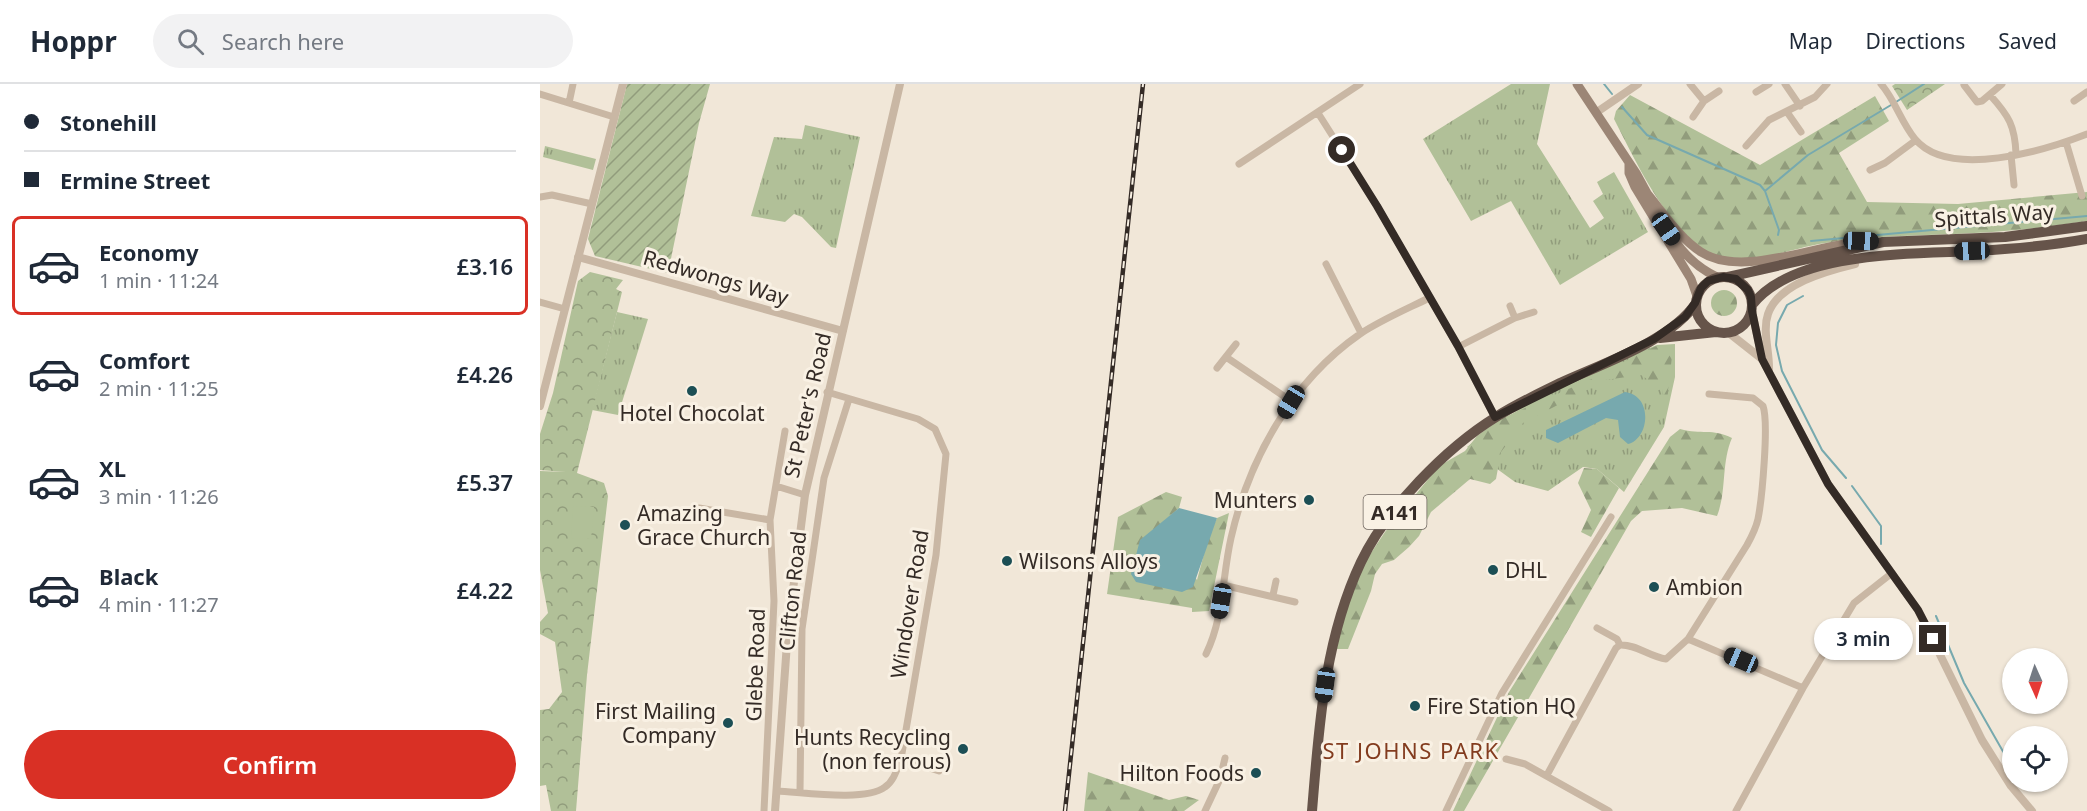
<!DOCTYPE html>
<html lang="en">
<head>
<meta charset="utf-8">
<style>
  :root { --surface:#fff; --page:#f2f2f3; --text:#1f2937; --muted:#747a83; --line:#e0e1e3; --accent:#d93025 }
  body { margin:0; font-family:"Noto Sans",sans-serif; background:var(--page); color:var(--text); height:100vh; display:flex; flex-direction:column; font-size:22px; white-space:nowrap }
  * { box-sizing:border-box; margin:0 }
  p { font-size:20px; color:var(--muted) }
  .icon { flex:none; width:33px; height:33px; fill:none; stroke:currentColor; stroke-width:2; stroke-linecap:round; stroke-linejoin:round }
  .map { position:relative; flex:1; overflow:hidden }
  .side { display:flex; flex-direction:column; background:var(--surface); width:540px }
  .side>* { flex:none }
  .banner { display:grid; align-content:center; height:132px; padding:0 24px; background:var(--surface) }
  .needle { width:39px; rotate:177deg }
  .tools { position:absolute; left:1462px; top:564px; display:grid; gap:12px }
  .tools a { display:grid; place-items:center; width:66px; height:66px; border-radius:50%; background:var(--surface); box-shadow:0 2px 4px #0004; font-size:30px }
  .end { position:absolute; width:27px; height:27px; margin:-14px; border:8px solid #342b26; background:#fff; box-shadow:0 0 0 3px #fff }
  .from { border-radius:50% }
  .bubble { position:absolute; height:42px; border-radius:21px; background:var(--surface); box-shadow:0 2px 4px #0004; font-size:20px; font-weight:600; line-height:42px; text-align:center }
  .car { position:absolute; width:18px; height:36px; margin:-18px -9px; border-radius:8px; box-shadow:0 0 4px 2px #0007; background:linear-gradient(#222 24%,#8ab4d8 0 40%,#222 0 76%,#8ab4d8 0 86%,#222 0) }
  .banner b { display:flex; align-items:center; gap:21px; height:57px; font-size:22px }
  .banner b+b { border-top:2px solid var(--line) }
  .banner i { width:15px; height:15px; background:var(--text) }
  ul { padding:0; list-style:none }
  li { display:flex; align-items:center; gap:18px; height:99px; margin:0 12px 9px; padding:0 12px; border:3px solid transparent; border-radius:9px }
  li div { flex:1 }
  li b { display:block; font-size:22px }
  li em { font-style:normal; font-weight:600 }
  li.active { border-color:var(--accent) }
  li>.icon { width:54px; height:54px; stroke-width:1.5 }
  .primary-button { display:flex; gap:12px; margin-top:auto; padding:12px 24px }
  .primary-button a { flex:1; height:69px; border-radius:36px; background:var(--accent); color:#fff; font-size:24px; font-weight:600; line-height:69px; text-align:center }
  header { display:flex; align-items:center; gap:36px; box-sizing:border-box; height:84px; padding:0 30px; background:var(--surface); border-bottom:2px solid var(--line) }
  header strong { font-size:28px }
  nav { display:flex; gap:33px; margin-inline-start:auto; font-size:21px }
  .search { width:420px; height:54px; background:var(--page); display:flex; align-items:center; gap:15px; box-sizing:border-box; padding:0 21px; border-radius:33px; color:var(--muted); font-size:22px }
  main { display:flex; flex:1; min-height:0 }
  .map>svg:first-child { display:block }
  .grass { fill:url(#grass-tufts) }
  .forest { fill:url(#forest-firs) }
  .park { fill:url(#park-crowns) }
  .garden { fill:url(#garden-furrows) }
  .pitch { fill:#b1c098 }
  .water { fill:#77a9ae }
  .lines { fill:none; stroke-linecap:round; stroke-linejoin:round }
  .stream { stroke:#77a9ae; stroke-width:2 }
  .minor { stroke:#c9b7a4; stroke-width:7 }
  .tertiary { stroke:#c9b7a4; stroke-width:8 }
  .secondary { stroke:#9c8676; stroke-width:9 }
  .trunk { stroke:#66544a; stroke-width:10 }
  .rail-casing { stroke:#342b26; stroke-width:4.5 }
  .rail { stroke:#f9f1e4; stroke-width:2; stroke-dasharray:7; stroke-linecap:butt }
  .route { stroke:#342b26; stroke-width:8 }
  .poi-dot { fill:#1c4f55; stroke:#f9f1e4; stroke-width:2 }
  .labels { text-anchor:middle; dominant-baseline:central; stroke-width:6; stroke-linejoin:round; paint-order:stroke }
  .shield { fill:#f9f1e4; stroke:#6f665f; stroke-width:1.5 }
  .shield-label { font-size:20px; font-weight:bold; fill:#342b26 }
  .street-label { font-size:21px; fill:#342b26; stroke:#f9f1e4 }
  .poi-label { font-size:21px; fill:#342b26; stroke:#f9f1e4; text-anchor:start }
  .neighbourhood-label { font-size:22px; letter-spacing:1.5px; fill:#833c1f; stroke:#f9f1e4 }
</style>
</head>
<body>
<header>
<strong>Hoppr</strong>
<div class="search"><svg class="icon" aria-label="search" viewBox="0 0 24 24"><circle cx="10" cy="10" r="6"/><path d="M15 15l6 6"/></svg>Search here</div>
<nav><a>Map</a><a>Directions</a><a>Saved</a></nav>
</header>
<main>
<section class="side">
<div class="banner">
<b><i class="from"></i>Stonehill</b>
<b><i></i>Ermine Street</b>
</div>
<ul>
<li class="active"><svg class="icon" aria-label="car" viewBox="0 0 24 24"><path d="M5 17H2v-5l4-1 3-4h7l3 4 3 1v5h-3M9 17h6M6 11h13"/><circle cx="7" cy="17" r="2"/><circle cx="17" cy="17" r="2"/></svg><div><b>Economy</b><p>1 min · 11:24</p></div><em>£3.16</em></li>
<li><svg class="icon" aria-label="car" viewBox="0 0 24 24"><path d="M5 17H2v-5l4-1 3-4h7l3 4 3 1v5h-3M9 17h6M6 11h13"/><circle cx="7" cy="17" r="2"/><circle cx="17" cy="17" r="2"/></svg><div><b>Comfort</b><p>2 min · 11:25</p></div><em>£4.26</em></li>
<li><svg class="icon" aria-label="car" viewBox="0 0 24 24"><path d="M5 17H2v-5l4-1 3-4h7l3 4 3 1v5h-3M9 17h6M6 11h13"/><circle cx="7" cy="17" r="2"/><circle cx="17" cy="17" r="2"/></svg><div><b>XL</b><p>3 min · 11:26</p></div><em>£5.37</em></li>
<li><svg class="icon" aria-label="car" viewBox="0 0 24 24"><path d="M5 17H2v-5l4-1 3-4h7l3 4 3 1v5h-3M9 17h6M6 11h13"/><circle cx="7" cy="17" r="2"/><circle cx="17" cy="17" r="2"/></svg><div><b>Black</b><p>4 min · 11:27</p></div><em>£4.22</em></li>
</ul>
<div class="primary-button"><a>Confirm</a></div>
</section>
<div class="map">
<svg width="1547" height="727" viewBox="0 0 1547 727">
  <defs>
    <pattern id="grass-tufts" width="24" height="20" patternUnits="userSpaceOnUse" patternTransform="scale(1.5)"><rect width="24" height="20" fill="#b1c098"/><path d="M3 7l-1-3M5 7V3M7 7l1-3M15 17l-1-3M17 17v-4M19 17l1-3" fill="none" stroke="#919c7c"/></pattern>
    <pattern id="forest-firs" width="22" height="20" patternUnits="userSpaceOnUse" patternTransform="scale(1.5)"><rect width="22" height="20" fill="#b1c098"/><path d="M5 1l3.5 6h-7zM16 11l3.5 6h-7z" fill="#919c7c"/></pattern>
    <pattern id="park-crowns" width="20" height="18" patternUnits="userSpaceOnUse" patternTransform="scale(1.5)"><rect width="20" height="18" fill="#b1c098"/><path d="M2 6a3 3 0 1 1 6 0M12 15a3 3 0 1 1 6 0" fill="none" stroke="#919c7c"/></pattern>
    <pattern id="garden-furrows" width="10" height="10" patternUnits="userSpaceOnUse" patternTransform="scale(1.5)"><rect width="10" height="10" fill="#b1c098"/><path d="M-1 1l2-2M0 10L10 0M9 11l2-2" fill="none" stroke="#919c7c"/></pattern>
  </defs>
  <rect width="100%" height="100%" fill="#f1e7d8"/>
  <path class="grass" d="M971,0H1010L997,60L1050,144L1064,134L1053,117L1063,110L1057,98L1074,88L1108,148L1020,201L971,117L931,137L883,55Z
    M265,41L320,53L296,164L291,163L262,133L254,130L245,138L211,132L234,53L262,55Z
    M5,62L56,75L53,86L3,73Z
    M77,228L108,235L78,331L52,326Z
    M1135,260V293L1124,343L1084,408L1057,385L1043,383L1008,407L975,398L927,363C988,312 1045,290 1117,261Z"/>
  <path class="forest" d="M1090,11L1220,81L1335,12L1349,37L1299,69L1327,118L1418,120L1547,108V137C1510,143 1472,147 1434,149C1382,152 1330,151 1279,160C1246,166 1195,187 1164,166C1123,137 1096,78 1074,35L1076,27Z
    M1171 219a13 13 0 1 1 26 0a13 13 0 1 1-26 0Z
    M1116,262L1133,264L1126,323L1122,305L1101,291L1065,296L1061,289Z
    M1056,293L1060,299L983,339L961,368L956,395L950,400L930,395L891,428L879,452L869,463L854,476L842,480L835,490L831,507L808,565H792L823,481L845,448L899,382L925,367L937,352L960,335Z
    M1140,345C1162,351 1172,344 1192,354C1181,379 1187,407 1177,432L1142,424L1102,427L1091,437L924,727H913L969,608L1130,353Z
    M1044,384L1057,385L1079,404L1051,453L1041,448L1051,426L1038,399Z
    M626,408L642,413L639,424L620,441L657,496L669,451L677,434L689,429L669,527L652,528V524L567,510L578,433Z
    M548,688L629,716L646,712L659,716L644,727H544Z"/>
  <path class="park" d="M1355,0H1405L1367,26L1352,2Z
    M50,188L83,196L76,205L82,208L37,389L64,399L68,412L47,591L36,727H11L6,701L0,702V626L9,625L22,608L15,558L0,550V538L8,529L0,486V387L26,388L0,386V350L13,309L38,197Z"/>
  <path class="garden" d="M87,0H170L159,39L128,189L55,172L48,155Z"/>
  <path class="pitch" d="M33,422L54,423L51,455L31,454Z"/>
  <path class="water" d="M1085,308C1114,312 1109,355 1088,360L1080,353L1078,336L1066,334L1018,359L1006,354V346Z
    M639,424L677,434L653,503L642,508L596,498L591,490L600,456Z"/>
  <g class="lines">
    <path class="stream" d="M1064,0L1072,10
      M1356,18L1384,0
      M1082,23L1107,51L1220,101L1225,107L1268,71L1351,21
      M1225,107L1239,146L1238,151
      M1271,157L1547,132
      M1263,212L1247,221L1238,239L1236,261L1242,287L1282,366L1306,394
      M1312,402L1341,442V460
      M1396,532L1424,599L1473,685"/>
    <path class="minor" d="M1150,0L1164,17L1153,33
      M1245,0L1260,22
      M1341,0C1355,16 1361,38 1375,55C1409,96 1506,66 1547,50
      M1424,1L1437,18L1442,17L1462,0
      M1216,8L1229,0
      M0,10L74,33
      M1450,11C1469,32 1475,42 1476,70
      M1164,17L1179,7
      M1534,17L1547,8
      M29,19L33,0
      M1247,28L1261,48
      M778,29L837,122L918,263L955,334
      M1526,58L1542,112
      M1206,62L1229,36L1275,13L1287,0
      M1471,71L1474,101
      M699,80L820,0
      M1330,86L1345,79L1376,56
      M0,113L12,111L52,120
      M786,180L821,249
      M0,218L25,225
      M970,222L975,234
      M918,263L975,234L994,228
      M686,273L751,317
      M677,284L696,260
      M236,402L265,411
      M159,424L230,436
      M683,501L755,518
      M733,511L736,497
      M1057,544L1077,555L1080,561C1096,560 1110,573 1126,575L1148,555L1263,604
      M1148,555L1207,461C1212,452 1216,444 1218,435C1222,415 1229,339 1223,322L1213,314L1169,310
      M666,570C684,533 682,494 691,454C709,375 752,297 820,250C841,236 867,225 889,214
      M361,675L399,687
      M966,675L985,680L1069,727
      M1007,691L1076,564L1080,561
      M237,707C262,708 325,718 345,703C354,697 357,685 361,675L396,471L406,370L395,345L378,335L287,308
      M260,708L262,545L284,394L309,315
      M224,727L234,517L230,436L245,347
      M665,727L680,695L685,674
      M906,727L962,609L1071,433
      M1196,727L1263,604L1314,519L1352,489"/>
    <path class="tertiary" d="M1057,28L1098,0
      M38,173L303,247
      M1212,227L1222,275L1288,400L1378,526L1442,656L1471,702L1492,727
      M1189,249L1222,275
      M1229,287C1230,269 1222,247 1228,230C1238,200 1286,187 1315,180
      M0,322L83,0
      M235,727L248,545L265,411L360,0"/>
    <path class="secondary" d="M1037,0L1096,89L1108,111
      M1089,80V89L1095,103L1151,195L1157,212
      M1105,107C1122,127 1139,154 1161,168C1204,196 1284,156 1335,157
      M1116,126C1132,155 1147,179 1177,193"/>
    <path class="trunk" d="M1156 221a28 28 0 1 1 56 0a28 28 0 1 1-56 0Z
      M1188,193L1343,158L1465,153L1547,142
      M1212,221C1254,167 1371,170 1433,167C1472,165 1509,162 1547,155
      M1120,254L1176,248
      M772,727C779,643 784,556 821,478C846,425 906,364 956,333C976,320 998,310 1020,299C1061,280 1131,257 1156,219"/>
    <defs>
      <path id="rail" d="M525,727L603,0"/>
    </defs>
    <use href="#rail" class="rail-casing"/>
    <use href="#rail" class="rail"/>
  </g>
  <g class="lines">
    <path class="route" d="M802,66L837,122L918,262L955,333L1114,255L1145,233L1155,219L1161,204L1168,197L1183,193L1196,195L1208,206L1211,213L1212,227L1222,275L1288,400L1378,526L1393,555"/>
  </g>
  <g class="poi-dot">
    <circle cx="152" cy="307" r="6"/>
    <circle cx="769" cy="416" r="6"/>
    <circle cx="85" cy="441" r="6"/>
    <circle cx="467" cy="477" r="6"/>
    <circle cx="953" cy="486" r="6"/>
    <circle cx="1114" cy="503" r="6"/>
    <circle cx="875" cy="622" r="6"/>
    <circle cx="188" cy="639" r="6"/>
    <circle cx="423" cy="665" r="6"/>
    <circle cx="716" cy="689" r="6"/>
  </g>
  <g class="labels">
    <rect class="shield" x="823.5" y="411" width="63" height="34" rx="4.5"/>
    <g class="shield-label">
      <text x="855" y="428">A141</text>
    </g>
    <g class="street-label">
      <text transform="translate(1454 131) rotate(-4)">Spittals Way</text>
      <text transform="translate(176 193) rotate(16)">Redwongs Way</text>
      <text transform="translate(267 321) rotate(-77)">St Peter's Road</text>
      <text transform="translate(252 507) rotate(-84)">Clifton Road</text>
      <text transform="translate(369 520) rotate(-81)">Windover Road</text>
      <text transform="translate(215 581) rotate(-88)">Glebe Road</text>
    </g>
    <g class="poi-label">
      <text x="152" y="329" text-anchor="middle">Hotel Chocolat</text>
      <text x="757" y="416" text-anchor="end">Munters</text>
      <text x="97" y="429">Amazing<tspan x="97" dy="24">Grace Church</tspan></text>
      <text x="479" y="477">Wilsons Alloys</text>
      <text x="965" y="486">DHL</text>
      <text x="1126" y="503">Ambion</text>
      <text x="887" y="622">Fire Station HQ</text>
      <text x="176" y="627" text-anchor="end">First Mailing<tspan x="176" dy="24">Company</tspan></text>
      <text x="411" y="653" text-anchor="end">Hunts Recycling<tspan x="411" dy="24">(non ferrous)</tspan></text>
      <text x="704" y="689" text-anchor="end">Hilton Foods</text>
    </g>
    <g class="neighbourhood-label">
      <text x="871" y="666">ST JOHNS PARK</text>
    </g>
  </g>
</svg>
<div class="tools">
<a><svg class="needle" viewBox="-14 -14 28 28"><path d="M0-13l5 13h-10z" fill="#e53935"/><path d="M0 13l5-13h-10z" fill="#747a83"/></svg></a>
<a><svg class="icon" aria-label="locate" viewBox="0 0 24 24"><circle cx="12" cy="12" r="6"/><path d="M12 2v4M12 18v4M2 12h4M18 12h4"/></svg></a>
</div>
<i class="end from" style="left:802px;top:66px"></i>
<i class="end" style="left:1393px;top:555px"></i>
<div class="bubble" style="left:1274px;top:534px;width:99px">3 min</div>
<i class="car" style="left:1126px;top:145px;rotate:145deg"></i>
<i class="car" style="left:1321px;top:157px;rotate:92deg"></i>
<i class="car" style="left:1432px;top:167px;rotate:268deg"></i>
<i class="car" style="left:751px;top:318px;rotate:211deg"></i>
<i class="car" style="left:681px;top:517px;rotate:189deg"></i>
<i class="car" style="left:1201px;top:576px;rotate:293deg"></i>
<i class="car" style="left:785px;top:601px;rotate:188deg"></i>
</div>
</main>
</body>
</html>
